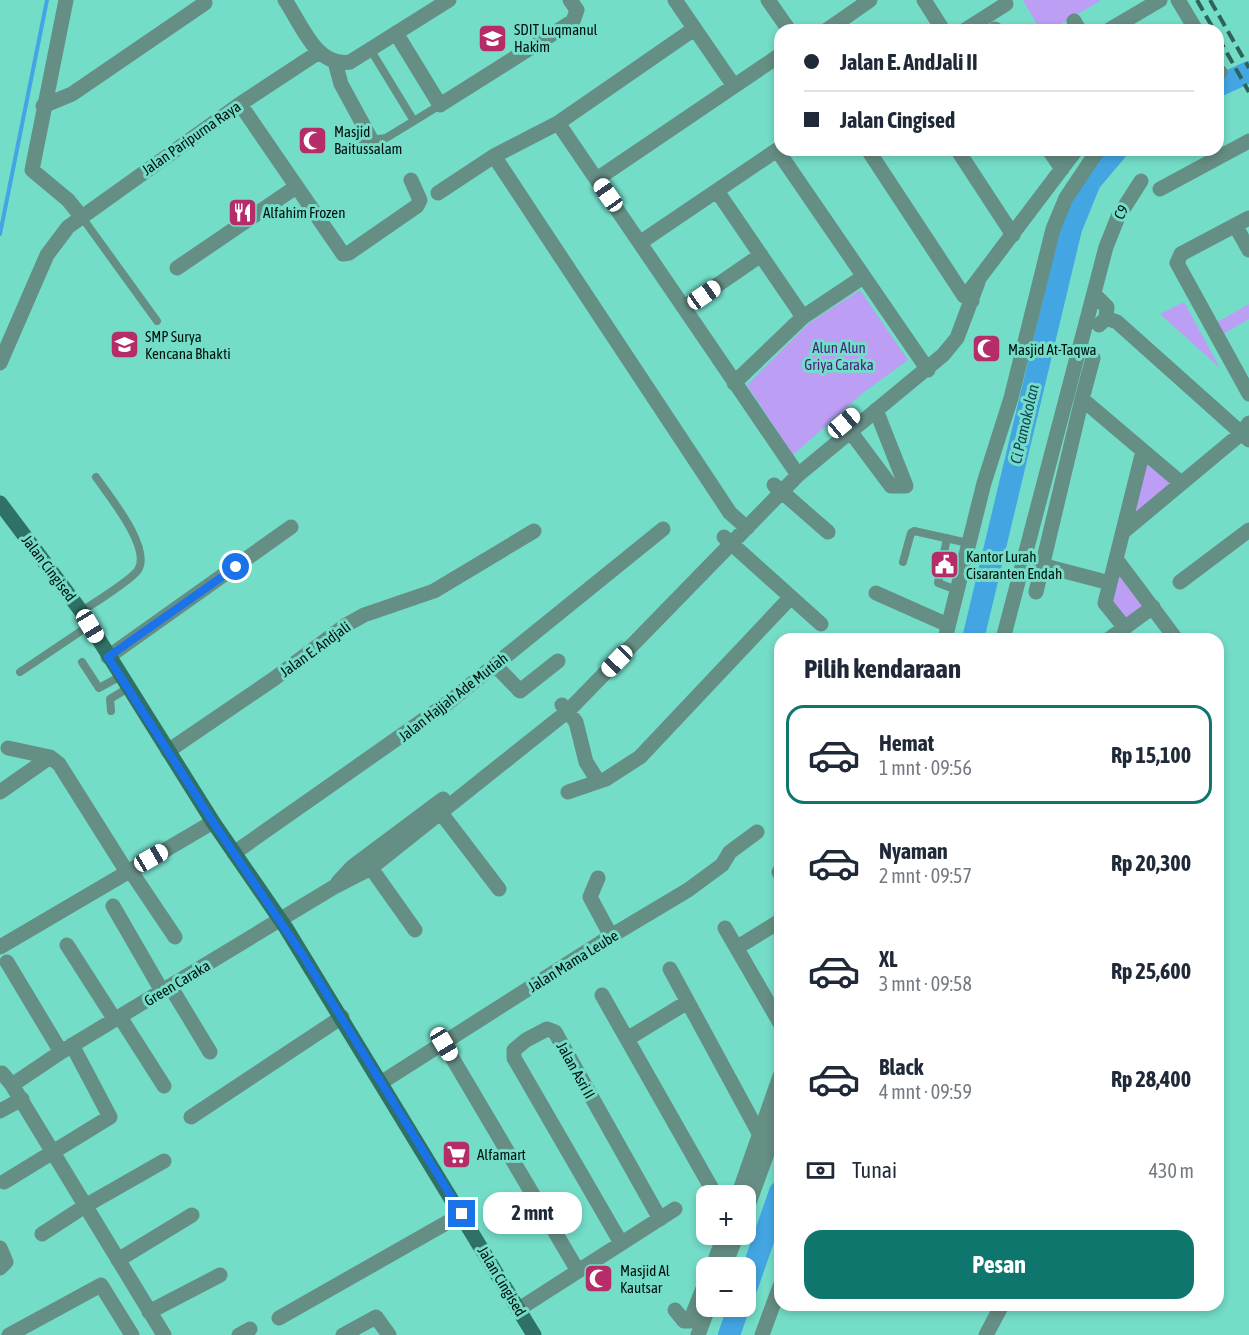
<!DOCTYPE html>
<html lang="id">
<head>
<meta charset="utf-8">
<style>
  :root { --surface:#fff; --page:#f2f2f3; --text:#1f2937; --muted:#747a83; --line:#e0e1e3; --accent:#0f766e }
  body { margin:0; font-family:"Asap Condensed",sans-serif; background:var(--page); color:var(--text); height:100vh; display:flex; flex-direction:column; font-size:22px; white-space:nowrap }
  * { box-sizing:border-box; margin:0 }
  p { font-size:20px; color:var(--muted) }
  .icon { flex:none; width:33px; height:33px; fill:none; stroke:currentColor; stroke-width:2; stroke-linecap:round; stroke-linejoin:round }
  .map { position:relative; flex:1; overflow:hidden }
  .drawer { position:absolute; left:774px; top:633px; width:450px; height:678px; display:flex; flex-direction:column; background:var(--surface); border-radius:18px; box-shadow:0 3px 9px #0003 }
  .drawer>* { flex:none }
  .banner { position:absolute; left:774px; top:24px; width:450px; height:132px; border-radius:18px; box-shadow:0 3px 9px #0003; display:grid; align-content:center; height:132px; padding:0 30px; background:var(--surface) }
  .fabs { position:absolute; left:696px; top:1185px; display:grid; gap:12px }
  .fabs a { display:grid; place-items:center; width:60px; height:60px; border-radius:12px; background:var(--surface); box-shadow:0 3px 9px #0003; font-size:30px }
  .end { position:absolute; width:27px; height:27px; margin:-14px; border:8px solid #1a73e8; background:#fff; box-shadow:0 0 0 3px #fff }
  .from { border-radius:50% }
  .bubble { position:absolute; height:42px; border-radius:18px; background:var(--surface); box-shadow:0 3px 9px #0003; font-size:20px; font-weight:700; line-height:42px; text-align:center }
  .car { position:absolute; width:18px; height:36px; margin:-18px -9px; border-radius:8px; box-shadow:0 0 4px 2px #0007; background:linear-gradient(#fff 24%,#345 0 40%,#fff 0 76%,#345 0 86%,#fff 0) }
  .banner b { display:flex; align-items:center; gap:21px; height:57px; font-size:22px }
  .banner b+b { border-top:2px solid var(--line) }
  .banner i { width:15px; height:15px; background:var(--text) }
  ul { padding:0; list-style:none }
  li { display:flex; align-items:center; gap:18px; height:99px; margin:0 12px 9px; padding:0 18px; border:3px solid transparent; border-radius:18px }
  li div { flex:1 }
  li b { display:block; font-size:22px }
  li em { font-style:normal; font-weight:700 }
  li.selected { border-color:var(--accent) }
  li>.icon { width:54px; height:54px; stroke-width:1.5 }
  h2 { padding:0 30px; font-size:27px; line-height:72px }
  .pay { display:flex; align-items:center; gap:15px; height:66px; padding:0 30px; font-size:22px }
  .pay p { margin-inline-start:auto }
  .primary-button { display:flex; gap:12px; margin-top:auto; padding:12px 30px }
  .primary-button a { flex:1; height:69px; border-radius:18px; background:var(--accent); color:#fff; font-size:24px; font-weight:700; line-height:69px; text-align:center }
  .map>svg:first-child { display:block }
  .green { fill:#bc9ef5 }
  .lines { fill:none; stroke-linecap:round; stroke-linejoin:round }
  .stream { stroke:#43a6e3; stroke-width:4 }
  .river { stroke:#43a6e3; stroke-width:22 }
  .lane { stroke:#658e85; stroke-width:8 }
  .street { stroke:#658e85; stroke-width:15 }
  .secondary { stroke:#2f7165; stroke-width:15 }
  .rail { stroke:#2e6358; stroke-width:4; stroke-dasharray:12 6; stroke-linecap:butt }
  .route { stroke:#1a73e8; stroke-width:8 }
  .labels { text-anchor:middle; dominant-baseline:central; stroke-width:6; stroke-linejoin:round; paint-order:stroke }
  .poi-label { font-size:15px; fill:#00130f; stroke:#74ddc8; text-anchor:start }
  .street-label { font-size:15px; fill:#00130f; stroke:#74ddc8 }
  .park-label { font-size:15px; fill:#4d1e84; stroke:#74ddc8 }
  .water-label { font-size:16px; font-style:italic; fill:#153e57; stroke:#74ddc8 }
</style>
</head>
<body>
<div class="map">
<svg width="1249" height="1335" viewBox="0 0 1249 1335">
  <rect width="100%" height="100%" fill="#74ddc8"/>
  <path class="green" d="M1023,0H1100V1L1050,30H1040Z
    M860,290L908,360L864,392L793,455L747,385L809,323Z
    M1184,302L1220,368L1160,314Z
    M1249,304V319L1221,335L1214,324Z
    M1144,454L1178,483L1126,527Z
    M1116,563L1150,607L1125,626L1107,603Z"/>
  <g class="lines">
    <path class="stream" d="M0,234L47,0"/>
    <path class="river" d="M1218,86L1249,72
      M973,639L1071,229L1090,182L1117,150
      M746,1289L780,1192
      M729,1335L739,1306"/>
    <path class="lane" d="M414,121L440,105
      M358,144L363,141L386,138L414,121L370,49
      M81,216L157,321
      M947,538L938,583L957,590
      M903,562L911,533L914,531L968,543
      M81,611C92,605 132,579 138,570C152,548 109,496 96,477
      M82,662L99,688L121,676
      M20,672L90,625
      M111,711L110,699L128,688"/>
    <path class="street" d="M66,0L32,170L68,200L81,216
      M285,0C301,23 316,68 350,62L449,0
      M675,0L734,86
      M768,0L789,30
      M924,0L943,30
      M1178,0L1196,30
      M1074,21L1079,30
      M827,30L870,0
      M965,30L1006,4
      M994,30L995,29
      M1109,30L1160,0
      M396,33L440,105L573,21L577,10L570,0
      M335,62L341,84L372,141
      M1218,73L1220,72
      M240,104L343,254L349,253L417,206L420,200L411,180
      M43,106L72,94L205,3
      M558,123L798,475
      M868,150L964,296L972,301
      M965,150L960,154L1013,235
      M1049,150L1062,169
      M494,156L730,513L747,528
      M597,179L780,55
      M1160,189L1249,141
      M717,191L803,317
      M438,193L494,156L558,123L694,29
      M1249,218L1181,254L1177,263L1249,394
      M1235,225L1249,250
      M641,242L777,150L928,370
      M177,268L296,187
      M971,289L1076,150
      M1095,295L1107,307L1106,318L1099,325
      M684,308L761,255
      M1106,318L1117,322L1249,440
      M1093,358L1082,399L1181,483
      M0,363L47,255L68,227L240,104L319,52
      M734,383L803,317L863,277
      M850,431L891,486H906L876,410
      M774,485L828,532
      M1123,532L1243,432L1249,423
      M724,537L821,624
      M1116,559L1176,639
      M1041,565L1110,583L1105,603L1125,628
      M1180,582L1249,530
      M1110,583L1143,451
      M1036,592L1082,399
      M876,593L948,625
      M945,639L984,483L1011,398L1053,229L1066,198L1098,150
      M1003,639L1106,247L1118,217L1141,181
      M1109,639L1153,607
      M108,657L291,527
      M495,665L520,691L558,661
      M562,705L576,722L586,762L598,781
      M8,748L50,757L59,764L127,872
      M168,751L275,678L346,625L364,615L434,591L534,531
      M0,792L50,757
      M568,792L606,779L640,757L790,598
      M441,813L499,889
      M234,853L449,702L663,529
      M366,861L415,930
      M130,870L175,937
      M779,872L780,874
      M598,878L590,897L611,936
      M338,882L352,867L443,799
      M113,906L162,991
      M725,928L780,1023
      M67,945L115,1020
      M0,947L213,822
      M738,947L780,921
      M7,962L61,1052
      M670,969L760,1135
      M170,986L210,1052
      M602,995L716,1196
      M120,1017L164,1086
      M627,1039L686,1003
      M444,1044L578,1271
      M0,1075L2,1073L12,1085L61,1052L334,887L371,868L568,711L798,475L943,355L957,338L978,282
      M382,1082L611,936L688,890L722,865L730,852L757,832
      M12,1085L164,1335
      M0,1111L22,1099
      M191,1117L342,1017
      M4,1182L110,1117L72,1045
      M738,1196L780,1076
      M746,1211L780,1118
      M42,1234L85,1206L164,1161
      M621,1243L514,1058V1050L526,1040L547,1029L555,1032L660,1219
      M0,1248L6,1262L0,1268
      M118,1260L192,1215
      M712,1268L725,1234
      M724,1268L737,1234
      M519,1309L675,1209
      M675,1310L684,1321H690L706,1281
      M149,1312L220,1275
      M279,1318L462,1214
      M9,1335L101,1285L132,1335
      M239,1335L250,1329
      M343,1335L376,1317L389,1335
      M698,1335L709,1306
      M762,1335L780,1286
      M986,1335L1002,1305"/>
    <path class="secondary" d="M0,503L81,611L213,822L286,928L534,1335"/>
    <path class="rail" d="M1197,0L1214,30
      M1210,0L1249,68
      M1218,37L1249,92"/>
  </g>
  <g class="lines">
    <path class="route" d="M236,567L108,657L213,822L304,957L462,1214"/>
  </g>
  <defs>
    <symbol id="school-square" viewBox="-11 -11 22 22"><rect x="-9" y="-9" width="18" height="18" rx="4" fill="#b62c68" stroke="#74ddc8"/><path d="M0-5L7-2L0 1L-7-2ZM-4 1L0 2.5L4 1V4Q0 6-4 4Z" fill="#fff"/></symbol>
    <symbol id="mosque-square" viewBox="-11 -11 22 22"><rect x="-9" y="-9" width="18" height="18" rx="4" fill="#b62c68" stroke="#74ddc8"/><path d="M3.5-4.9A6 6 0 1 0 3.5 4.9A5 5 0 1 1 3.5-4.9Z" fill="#fff"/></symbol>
    <symbol id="restaurant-square" viewBox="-11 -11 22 22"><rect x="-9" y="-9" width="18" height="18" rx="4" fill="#b62c68" stroke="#74ddc8"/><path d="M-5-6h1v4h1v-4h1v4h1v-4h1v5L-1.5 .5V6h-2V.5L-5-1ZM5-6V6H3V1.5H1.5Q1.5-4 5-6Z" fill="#fff"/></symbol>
    <symbol id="civic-square" viewBox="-11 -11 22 22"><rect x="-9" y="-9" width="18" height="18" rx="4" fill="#b62c68" stroke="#74ddc8"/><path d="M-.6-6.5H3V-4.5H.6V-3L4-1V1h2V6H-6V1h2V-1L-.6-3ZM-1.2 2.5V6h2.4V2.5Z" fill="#fff"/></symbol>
    <symbol id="supermarket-square" viewBox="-11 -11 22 22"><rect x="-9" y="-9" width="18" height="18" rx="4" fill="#b62c68" stroke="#74ddc8"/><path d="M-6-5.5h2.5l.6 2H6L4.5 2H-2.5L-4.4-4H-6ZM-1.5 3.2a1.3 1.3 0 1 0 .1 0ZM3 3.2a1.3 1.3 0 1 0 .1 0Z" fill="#fff"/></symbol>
  </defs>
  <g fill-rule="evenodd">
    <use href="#school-square" x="476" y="22" width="33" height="33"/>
    <use href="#mosque-square" x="296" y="124" width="33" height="33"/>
    <use href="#restaurant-square" x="226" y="196" width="33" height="33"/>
    <use href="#school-square" x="108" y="328" width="33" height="33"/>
    <use href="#mosque-square" x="970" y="332" width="33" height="33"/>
    <use href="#civic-square" x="928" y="548" width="33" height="33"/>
    <use href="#supermarket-square" x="440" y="1138" width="33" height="33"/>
    <use href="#mosque-square" x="582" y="1262" width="33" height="33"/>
  </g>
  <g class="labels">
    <g class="poi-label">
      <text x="514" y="29">SDIT Luqmanul<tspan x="514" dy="17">Hakim</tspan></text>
      <text x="334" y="131">Masjid<tspan x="334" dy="17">Baitussalam</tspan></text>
      <text x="263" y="212">Alfahim Frozen</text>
      <text x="145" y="336">SMP Surya<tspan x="145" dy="17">Kencana Bhakti</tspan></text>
      <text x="1008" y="349">Masjid At-Taqwa</text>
      <text x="966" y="556">Kantor Lurah<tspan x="966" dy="17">Cisaranten Endah</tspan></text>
      <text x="477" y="1154">Alfamart</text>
      <text x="620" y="1270">Masjid Al<tspan x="620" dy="17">Kautsar</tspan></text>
    </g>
    <g class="street-label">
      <text transform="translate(191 138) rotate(-35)">Jalan Paripurna Raya</text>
      <text transform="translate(1121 212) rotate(-62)">C9</text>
      <text transform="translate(49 568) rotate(53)">Jalan Cingised</text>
      <text transform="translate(315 649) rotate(-36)">Jalan E. Andjali</text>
      <text transform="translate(453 697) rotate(-38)">Jalan Hajjah Ade Mutiah</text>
      <text transform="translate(573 961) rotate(-32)">Jalan Mama Leube</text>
      <text transform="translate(177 983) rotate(-31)">Green Caraka</text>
      <text transform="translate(576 1070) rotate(61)">Jalan Asri II</text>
      <text transform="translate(502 1281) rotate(59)">Jalan Cingised</text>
    </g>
    <g class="park-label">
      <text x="839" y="347">Alun Alun<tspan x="839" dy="17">Griya Caraka</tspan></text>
    </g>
    <g class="water-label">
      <text transform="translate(1024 424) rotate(-77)">Ci Pamokolan</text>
    </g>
  </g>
</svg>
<div class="fabs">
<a>+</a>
<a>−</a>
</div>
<i class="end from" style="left:236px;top:567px"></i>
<i class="end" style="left:462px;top:1214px"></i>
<div class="bubble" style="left:483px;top:1192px;width:99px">2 mnt</div>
<i class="car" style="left:608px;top:195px;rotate:325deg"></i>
<i class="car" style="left:704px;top:295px;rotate:55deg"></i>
<i class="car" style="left:844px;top:423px;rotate:50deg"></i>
<i class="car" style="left:90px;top:626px;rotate:149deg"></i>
<i class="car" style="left:617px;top:661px;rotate:224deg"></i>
<i class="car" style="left:151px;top:858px;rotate:60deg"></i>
<i class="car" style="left:444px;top:1044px;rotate:149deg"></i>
<div class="banner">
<b><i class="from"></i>Jalan E. AndJali II</b>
<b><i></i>Jalan Cingised</b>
</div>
<section class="drawer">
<h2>Pilih kendaraan</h2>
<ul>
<li class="selected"><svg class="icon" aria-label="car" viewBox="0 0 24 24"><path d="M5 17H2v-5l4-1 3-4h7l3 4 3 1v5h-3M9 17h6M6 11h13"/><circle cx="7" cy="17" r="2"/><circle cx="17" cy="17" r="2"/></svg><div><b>Hemat</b><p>1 mnt · 09:56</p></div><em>Rp 15,100</em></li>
<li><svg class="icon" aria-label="car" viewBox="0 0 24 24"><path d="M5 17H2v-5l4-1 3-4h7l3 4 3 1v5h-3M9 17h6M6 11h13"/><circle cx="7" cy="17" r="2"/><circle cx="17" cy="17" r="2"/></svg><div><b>Nyaman</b><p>2 mnt · 09:57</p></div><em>Rp 20,300</em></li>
<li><svg class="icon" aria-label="car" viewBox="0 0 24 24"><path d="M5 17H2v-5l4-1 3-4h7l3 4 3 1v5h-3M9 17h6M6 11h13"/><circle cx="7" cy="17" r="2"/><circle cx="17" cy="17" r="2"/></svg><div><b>XL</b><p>3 mnt · 09:58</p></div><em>Rp 25,600</em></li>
<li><svg class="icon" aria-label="car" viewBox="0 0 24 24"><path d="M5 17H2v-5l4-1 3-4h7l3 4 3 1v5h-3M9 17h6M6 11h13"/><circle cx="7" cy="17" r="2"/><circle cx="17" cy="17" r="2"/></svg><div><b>Black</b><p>4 mnt · 09:59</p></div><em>Rp 28,400</em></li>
</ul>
<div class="pay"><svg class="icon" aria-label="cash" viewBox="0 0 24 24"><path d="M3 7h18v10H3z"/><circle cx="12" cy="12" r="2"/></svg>Tunai<p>430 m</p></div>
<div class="primary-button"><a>Pesan</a></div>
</section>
</div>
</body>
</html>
